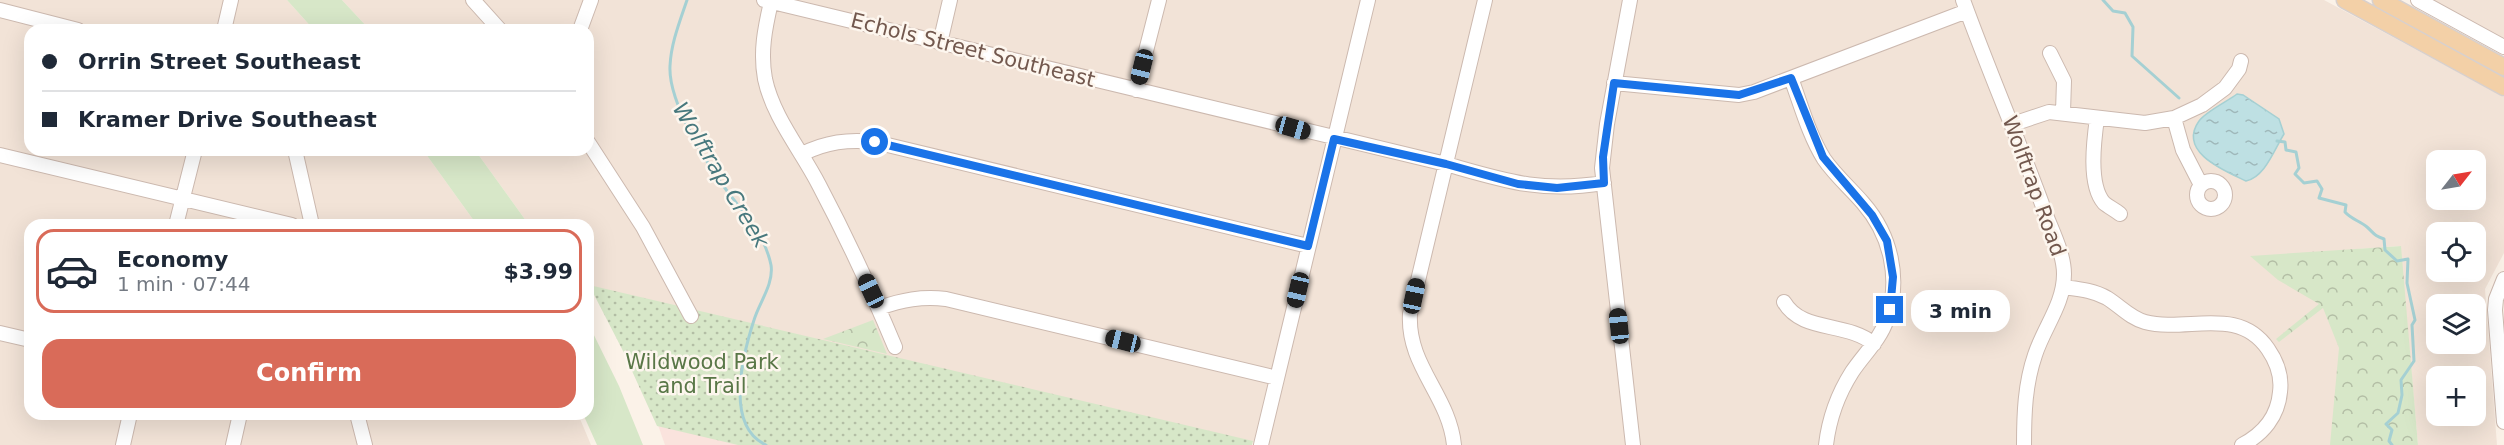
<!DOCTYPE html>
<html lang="en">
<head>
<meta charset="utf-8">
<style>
  :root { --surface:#fff; --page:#f2f2f3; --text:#1f2937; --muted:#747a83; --line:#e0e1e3; --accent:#d96b59 }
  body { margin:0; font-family:"DejaVu Sans",sans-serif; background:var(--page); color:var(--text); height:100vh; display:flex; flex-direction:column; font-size:22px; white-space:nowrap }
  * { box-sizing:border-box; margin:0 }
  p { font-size:20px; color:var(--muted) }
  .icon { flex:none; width:33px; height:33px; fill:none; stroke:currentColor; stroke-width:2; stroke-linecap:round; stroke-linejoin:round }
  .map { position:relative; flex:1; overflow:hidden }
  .side { position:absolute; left:24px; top:219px; width:570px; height:201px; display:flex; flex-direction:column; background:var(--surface); border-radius:18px; box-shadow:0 6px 24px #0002 }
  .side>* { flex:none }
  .guide { position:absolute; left:24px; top:24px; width:570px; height:132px; border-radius:18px; box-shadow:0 6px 24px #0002; display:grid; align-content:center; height:132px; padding:0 18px; background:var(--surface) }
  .needle { width:39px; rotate:59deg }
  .controls { position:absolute; left:2426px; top:150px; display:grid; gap:12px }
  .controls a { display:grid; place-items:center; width:60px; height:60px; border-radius:12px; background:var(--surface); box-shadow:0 6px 24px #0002; font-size:30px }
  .end { position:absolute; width:27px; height:27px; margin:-14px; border:8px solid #1a73e8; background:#fff; box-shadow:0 0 0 3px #fff }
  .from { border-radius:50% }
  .bubble { position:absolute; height:42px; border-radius:18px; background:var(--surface); box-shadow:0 6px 24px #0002; font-size:20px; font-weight:600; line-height:42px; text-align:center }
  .car { position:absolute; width:18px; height:36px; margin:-18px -9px; border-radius:8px; box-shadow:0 0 4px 2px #0007; background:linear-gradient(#222 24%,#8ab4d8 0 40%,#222 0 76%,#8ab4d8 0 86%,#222 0) }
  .guide b { display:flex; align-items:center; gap:21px; height:57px; font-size:22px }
  .guide b+b { border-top:2px solid var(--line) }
  .guide i { width:15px; height:15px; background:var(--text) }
  ul { padding:10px 0 0; list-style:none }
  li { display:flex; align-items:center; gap:18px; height:84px; margin:0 12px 9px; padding:0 6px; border:3px solid transparent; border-radius:18px }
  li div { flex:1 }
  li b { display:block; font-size:22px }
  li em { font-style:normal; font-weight:600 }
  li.selected { border-color:var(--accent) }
  li>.icon { width:54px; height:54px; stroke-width:1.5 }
  .button { display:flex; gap:12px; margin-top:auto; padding:12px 18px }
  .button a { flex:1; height:69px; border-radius:18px; background:var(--accent); color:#fff; font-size:24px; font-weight:600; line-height:69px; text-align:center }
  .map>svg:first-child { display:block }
  .residential { fill:#f2e3d7; fill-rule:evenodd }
  .commercial { fill:#fae3dd }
  .green { fill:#d7e7c8 }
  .forest { fill:url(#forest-crowns) }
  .park { fill:url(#park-dots) }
  .water { fill:url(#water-ripples); stroke:#a5d0d3; stroke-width:1.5 }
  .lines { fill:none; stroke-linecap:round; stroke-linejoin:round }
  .stream { stroke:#a5d0d3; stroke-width:3 }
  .minor-casing { stroke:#ccb9af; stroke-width:16 }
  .major-casing { stroke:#d8d0cd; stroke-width:19 }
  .minor { stroke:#fff; stroke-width:14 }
  .major { stroke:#f3d0a7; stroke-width:16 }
  .route { stroke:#1a73e8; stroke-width:8 }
  .labels { text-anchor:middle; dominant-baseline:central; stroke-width:5; stroke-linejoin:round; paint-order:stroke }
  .street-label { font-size:21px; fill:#72584e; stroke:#fdf6ee }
  .park-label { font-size:21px; fill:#597747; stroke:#fdf6ee }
  .water-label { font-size:22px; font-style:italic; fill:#47787d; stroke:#fdf6ee }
</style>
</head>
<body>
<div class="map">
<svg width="2504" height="445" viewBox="0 0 2504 445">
  <defs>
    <pattern id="forest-crowns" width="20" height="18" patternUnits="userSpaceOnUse" patternTransform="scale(1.5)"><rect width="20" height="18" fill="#d7e7c8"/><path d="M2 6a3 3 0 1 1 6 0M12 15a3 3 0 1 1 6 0" fill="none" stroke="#b3bea5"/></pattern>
    <pattern id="park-dots" width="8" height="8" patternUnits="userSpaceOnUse" patternTransform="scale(1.5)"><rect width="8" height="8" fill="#d7e7c8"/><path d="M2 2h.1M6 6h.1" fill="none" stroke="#b3bea5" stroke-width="1.8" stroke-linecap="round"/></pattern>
    <pattern id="water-ripples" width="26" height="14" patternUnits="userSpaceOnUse" patternTransform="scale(1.5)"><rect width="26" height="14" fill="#bee0e3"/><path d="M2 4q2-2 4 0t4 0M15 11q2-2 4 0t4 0" fill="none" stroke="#9fb8ba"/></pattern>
  </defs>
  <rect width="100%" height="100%" fill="#fbf2e8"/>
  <path class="residential" d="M0,0H287L314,30H30V150H423L477,225H30V414H578L591,445H0Z
    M342,0H2324L2504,97V253L2485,289L2497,445H2418L2400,246L2358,249L2364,445H1266L588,286V225H529L475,150H588V30H370ZM2436,160H2475V200H2436ZM2436,232H2475V272H2436ZM2436,304H2475V344H2436ZM2436,376H2475V416H2436Z
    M2433,0H2504V39Z"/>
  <path class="commercial" d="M658,425L742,445H665Z"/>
  <path class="green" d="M287,0H342L370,30H314Z
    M423,150H475L529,225H477Z
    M588,323L619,386L643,445H597L583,414H588Z"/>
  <path class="forest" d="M2401,246L2418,445H2330L2339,348L2323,308L2279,342L2276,339L2319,304L2278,280L2250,256Z
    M873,320L887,354L823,339Z"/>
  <path class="park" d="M589,285L1253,441L1252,445H738L657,426L622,349Z"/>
  <path class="water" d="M2237,94L2243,95L2279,119L2284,134C2274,150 2265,177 2246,181C2225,171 2177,152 2199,121C2205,112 2228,101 2237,94Z"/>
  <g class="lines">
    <path class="stream" d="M687,0C680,21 671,43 670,66C668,103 708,166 730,195C748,218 765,236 771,265C774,284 759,303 754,320C743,354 724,426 766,445
      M2103,0L2113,11L2125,13L2133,27L2132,56L2179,98
      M2277,141L2285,142L2286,150L2296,152L2299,168L2295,174L2304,183L2317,181L2322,189L2319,198L2346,205L2345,212C2351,219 2360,221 2367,227C2375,234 2373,235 2384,239L2385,250L2397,261L2408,259L2407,283L2415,320L2412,325L2414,361L2401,380L2402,395L2398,413L2386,424L2392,430L2389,441L2392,445"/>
    <defs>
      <path id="minor" d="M473,0L500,30
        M764,0L1446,164C1506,181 1540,193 1604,183
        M1630,0L1607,124L1602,168L1633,445
        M1963,0C1988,69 2017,136 2042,204C2049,226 2064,251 2064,274C2064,304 2044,327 2035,355C2025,384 2024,414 2024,445
        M2418,0L2504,47
        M771,2C765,28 760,52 765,79C773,117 801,150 819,185C847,238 872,292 895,347
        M0,10L78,30
        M224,30L231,0
        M580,30L591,0
        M940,43L950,0
        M2050,53L2064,81L2063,112
        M1791,78C1801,105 1809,135 1824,159C1835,175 1850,188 1863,203C1891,235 1901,279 1887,319C1880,340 1864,354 1852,372C1838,394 1829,419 1826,445
        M1614,83L1739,95L1754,92L1967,11
        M1136,90L1159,0
        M2097,118C2094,140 2088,185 2104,203C2109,207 2115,210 2120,214
        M2174,118L2183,150L2201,185
        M2013,124L2049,112L2145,123L2174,118L2202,105L2225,88L2239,69L2241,61
        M588,142L643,227L691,316
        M295,150L312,225
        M802,154C826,142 848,139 875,142L1308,246
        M0,155L292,225
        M2197 195a14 14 0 1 1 28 0a14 14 0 1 1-28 0Z
        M176,225L195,150
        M2504,279L2496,299L2495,310L2504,422
        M2063,287C2078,289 2093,290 2107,298C2120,306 2130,318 2145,322C2187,333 2238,305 2268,349C2277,362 2282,377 2280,392C2278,416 2263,434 2242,445
        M1784,302C1802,333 1846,321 1874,344
        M879,308C902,300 922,296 946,299L1277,378
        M0,333L30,340
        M357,414L365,445
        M123,445L130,414
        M233,445L240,414
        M1261,445L1368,0
        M1454,445C1449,395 1407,366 1410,314L1485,0"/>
      <path id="major" d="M2345,0L2504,87
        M2381,0L2504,67"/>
    </defs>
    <use href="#minor" class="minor-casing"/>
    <use href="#major" class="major-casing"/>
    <use href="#minor" class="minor"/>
    <use href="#major" class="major"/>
  </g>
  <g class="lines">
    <path class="route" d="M875,142L1308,246L1334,139L1446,164L1518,184L1557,188L1604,183L1603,157L1614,83L1739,95L1791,78L1823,157L1872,215L1887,241L1893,277L1890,310"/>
  </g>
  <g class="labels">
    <g class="street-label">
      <text transform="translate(973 50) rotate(14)">Echols Street Southeast</text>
      <text transform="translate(2034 186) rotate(70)">Wolftrap Road</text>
    </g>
    <g class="park-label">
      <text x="702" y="362">Wildwood Park<tspan x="702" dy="24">and Trail</tspan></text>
    </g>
    <g class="water-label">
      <text transform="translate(721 175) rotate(59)">Wolftrap Creek</text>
    </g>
  </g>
</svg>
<div class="controls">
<a><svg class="needle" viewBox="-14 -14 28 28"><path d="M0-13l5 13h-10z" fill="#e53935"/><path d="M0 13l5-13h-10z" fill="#747a83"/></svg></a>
<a><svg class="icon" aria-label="locate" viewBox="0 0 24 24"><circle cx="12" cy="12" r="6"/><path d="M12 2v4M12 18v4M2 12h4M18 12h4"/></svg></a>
<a><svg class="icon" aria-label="layers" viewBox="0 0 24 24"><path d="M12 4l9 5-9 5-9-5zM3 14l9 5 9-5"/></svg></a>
<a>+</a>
</div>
<i class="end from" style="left:875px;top:142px"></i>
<i class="end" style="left:1890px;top:310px"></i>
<div class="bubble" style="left:1911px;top:290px;width:99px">3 min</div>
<i class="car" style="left:1142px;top:67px;rotate:194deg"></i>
<i class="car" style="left:1293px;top:128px;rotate:106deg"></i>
<i class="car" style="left:1298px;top:290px;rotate:193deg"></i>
<i class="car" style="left:871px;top:291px;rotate:335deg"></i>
<i class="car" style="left:1414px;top:296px;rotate:12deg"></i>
<i class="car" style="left:1619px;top:326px;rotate:354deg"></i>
<i class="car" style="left:1123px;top:341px;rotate:284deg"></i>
<div class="guide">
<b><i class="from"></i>Orrin Street Southeast</b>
<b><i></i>Kramer Drive Southeast</b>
</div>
<section class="side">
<ul>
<li class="selected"><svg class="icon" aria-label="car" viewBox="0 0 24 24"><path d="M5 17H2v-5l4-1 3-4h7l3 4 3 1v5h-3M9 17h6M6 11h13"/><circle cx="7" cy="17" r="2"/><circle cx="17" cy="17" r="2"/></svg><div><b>Economy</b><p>1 min · 07:44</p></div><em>$3.99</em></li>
</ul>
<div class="button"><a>Confirm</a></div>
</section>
</div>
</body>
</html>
